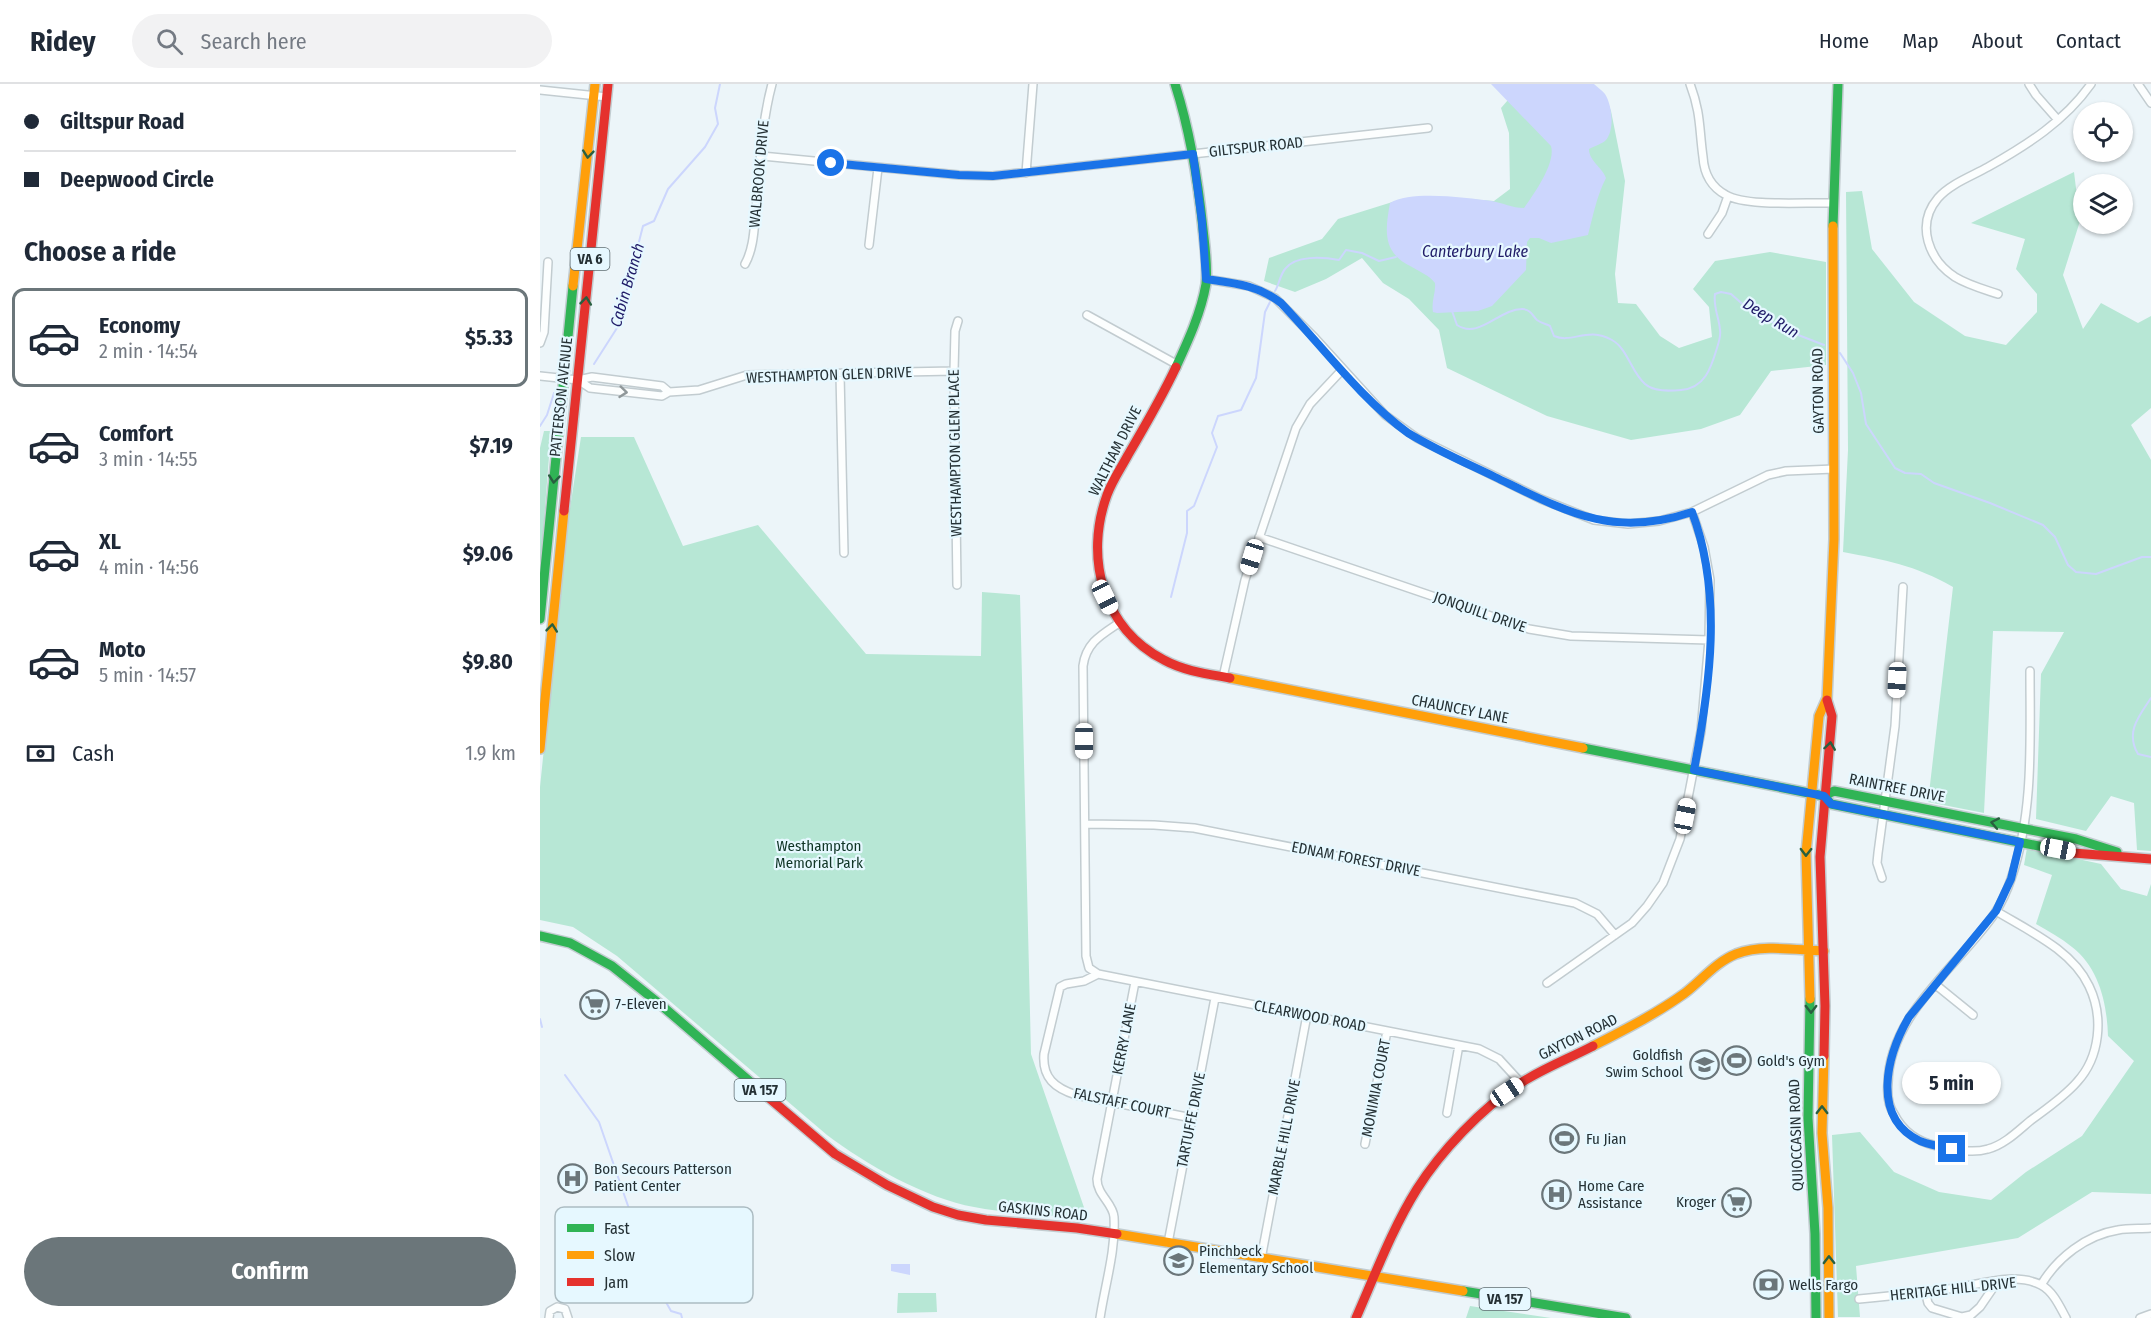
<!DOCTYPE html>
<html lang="en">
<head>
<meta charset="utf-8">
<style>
  :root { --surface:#fff; --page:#f2f2f3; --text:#1f2937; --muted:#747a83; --line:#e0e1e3; --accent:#6b767a }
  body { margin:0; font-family:"Fira Sans Condensed",sans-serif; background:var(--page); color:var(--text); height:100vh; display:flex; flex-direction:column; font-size:22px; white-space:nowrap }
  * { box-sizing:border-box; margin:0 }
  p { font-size:20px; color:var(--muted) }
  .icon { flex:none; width:33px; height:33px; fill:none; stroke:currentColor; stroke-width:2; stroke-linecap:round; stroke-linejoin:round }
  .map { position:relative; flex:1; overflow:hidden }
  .details { display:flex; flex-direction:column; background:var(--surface); width:540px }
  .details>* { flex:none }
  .banner { display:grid; align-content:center; height:132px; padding:0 24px; background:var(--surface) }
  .tools { position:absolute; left:1533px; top:18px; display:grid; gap:12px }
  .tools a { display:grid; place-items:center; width:60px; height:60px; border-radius:50%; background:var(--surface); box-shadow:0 2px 4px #0004; font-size:30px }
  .end { position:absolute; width:27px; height:27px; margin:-14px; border:8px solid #1a73e8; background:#fff; box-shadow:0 0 0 3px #fff }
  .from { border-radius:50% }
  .bubble { position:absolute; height:42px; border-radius:21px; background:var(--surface); box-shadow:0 2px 4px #0004; font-size:20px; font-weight:700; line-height:42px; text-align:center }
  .car { position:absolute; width:18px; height:36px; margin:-18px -9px; border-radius:8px; box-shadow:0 0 4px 2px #0007; background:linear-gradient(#fff 24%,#345 0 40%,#fff 0 76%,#345 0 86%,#fff 0) }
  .banner b { display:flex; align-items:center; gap:21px; height:57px; font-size:22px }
  .banner b+b { border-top:2px solid var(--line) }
  .banner i { width:15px; height:15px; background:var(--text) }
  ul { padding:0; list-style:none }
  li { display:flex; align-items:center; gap:18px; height:99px; margin:0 12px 9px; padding:0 12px; border:3px solid transparent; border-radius:12px }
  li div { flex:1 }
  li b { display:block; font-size:22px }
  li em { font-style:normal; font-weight:700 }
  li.selected { border-color:var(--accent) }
  li>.icon { width:54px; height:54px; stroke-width:1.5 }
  h2 { padding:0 24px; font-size:27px; line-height:72px }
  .pay { display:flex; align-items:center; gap:15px; height:66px; padding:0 24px; font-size:22px }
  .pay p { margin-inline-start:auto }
  .button { display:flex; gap:12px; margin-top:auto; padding:12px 24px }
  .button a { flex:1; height:69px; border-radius:36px; background:var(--accent); color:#fff; font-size:24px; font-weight:700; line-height:69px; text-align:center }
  header { display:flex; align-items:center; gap:36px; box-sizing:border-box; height:84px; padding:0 30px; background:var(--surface); border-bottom:2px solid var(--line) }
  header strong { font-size:28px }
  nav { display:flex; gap:33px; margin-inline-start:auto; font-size:21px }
  .search { width:420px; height:54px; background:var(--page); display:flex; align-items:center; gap:15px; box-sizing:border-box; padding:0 21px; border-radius:33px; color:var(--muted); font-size:22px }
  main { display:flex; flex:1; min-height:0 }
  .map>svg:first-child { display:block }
  .green { fill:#b7e7d5 }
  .water { fill:#ccd6fd }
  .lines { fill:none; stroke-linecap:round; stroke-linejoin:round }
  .stream { stroke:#ccd6fd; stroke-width:2 }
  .street-casing { stroke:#c2ccd0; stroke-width:10 }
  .fast-casing { stroke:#c2ccd0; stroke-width:12 }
  .slow-casing { stroke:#c2ccd0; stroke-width:12 }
  .jam-casing { stroke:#c2ccd0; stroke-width:12 }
  .street { stroke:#fcfefe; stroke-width:7 }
  .fast { stroke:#30b455; stroke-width:9 }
  .slow { stroke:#ff9f0a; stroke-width:9 }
  .jam { stroke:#e5322d; stroke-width:9 }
  .oneway { stroke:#295f40 }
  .oneway2 { stroke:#90989a }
  .route { stroke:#1a73e8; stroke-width:8 }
  .labels { text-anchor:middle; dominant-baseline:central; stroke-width:4.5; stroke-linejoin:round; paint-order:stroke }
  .shield { fill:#e6f8ff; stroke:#5f6d72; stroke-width:1.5 }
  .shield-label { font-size:14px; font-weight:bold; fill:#253135 }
  .street-label { font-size:15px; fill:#253135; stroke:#e6f8ff }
  .park-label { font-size:15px; fill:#103526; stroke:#e6f8ff }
  .poi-label { font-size:15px; fill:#253135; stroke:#e6f8ff; text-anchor:start }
  .water-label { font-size:16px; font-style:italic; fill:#201c68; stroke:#e6f8ff }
  .key { fill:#e6f8ff; stroke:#acbcc2; stroke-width:1.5 }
  .key-label { font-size:16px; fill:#253135 }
</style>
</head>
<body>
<header>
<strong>Ridey</strong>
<div class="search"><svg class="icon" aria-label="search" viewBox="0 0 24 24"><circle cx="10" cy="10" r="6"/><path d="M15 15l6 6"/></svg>Search here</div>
<nav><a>Home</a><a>Map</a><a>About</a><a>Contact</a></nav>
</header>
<main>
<section class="details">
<div class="banner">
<b><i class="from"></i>Giltspur Road</b>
<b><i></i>Deepwood Circle</b>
</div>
<h2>Choose a ride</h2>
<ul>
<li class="selected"><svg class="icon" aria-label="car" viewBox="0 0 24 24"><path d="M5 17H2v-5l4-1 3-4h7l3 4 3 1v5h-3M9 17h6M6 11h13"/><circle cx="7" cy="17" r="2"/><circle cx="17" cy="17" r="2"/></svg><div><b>Economy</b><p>2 min · 14:54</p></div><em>$5.33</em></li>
<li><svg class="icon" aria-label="car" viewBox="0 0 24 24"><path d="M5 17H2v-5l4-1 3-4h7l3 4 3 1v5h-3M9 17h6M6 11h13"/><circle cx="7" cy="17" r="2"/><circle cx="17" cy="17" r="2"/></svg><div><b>Comfort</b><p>3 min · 14:55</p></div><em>$7.19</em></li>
<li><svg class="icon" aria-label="car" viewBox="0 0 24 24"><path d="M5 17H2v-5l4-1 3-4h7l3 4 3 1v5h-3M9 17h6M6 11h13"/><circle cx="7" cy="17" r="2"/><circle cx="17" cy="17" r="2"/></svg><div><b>XL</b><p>4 min · 14:56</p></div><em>$9.06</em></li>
<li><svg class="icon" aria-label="car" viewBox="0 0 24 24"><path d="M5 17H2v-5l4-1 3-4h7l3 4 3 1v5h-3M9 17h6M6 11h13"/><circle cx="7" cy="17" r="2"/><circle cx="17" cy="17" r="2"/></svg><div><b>Moto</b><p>5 min · 14:57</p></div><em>$9.80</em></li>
</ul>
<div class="pay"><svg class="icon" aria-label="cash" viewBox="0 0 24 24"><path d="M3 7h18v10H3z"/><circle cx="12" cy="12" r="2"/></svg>Cash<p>1.9 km</p></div>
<div class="button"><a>Confirm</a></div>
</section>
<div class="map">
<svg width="1611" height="1234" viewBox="0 0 1611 1234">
  <rect width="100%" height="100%" fill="#ecf5f9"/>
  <path class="green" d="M1064,10L1071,27L1085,97L1075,190L1078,219L1096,220L1120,252L1139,264L1172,253L1169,223L1153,205L1175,177L1230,168L1286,178V281L1231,287L1200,331L1161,345L1091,356L1007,332L907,284L899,246L869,215L843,199L822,174L786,195L755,208L724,197L729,174L782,155L798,135L862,115L890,112L954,117L970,105L969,49L961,24L968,16Z
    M1534,88L1540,137L1523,191L1543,245L1561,219L1598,239L1611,232V324L1591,341L1611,376V767L1597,766L1594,719L1571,712L1546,747L1496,735L1501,590L1524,548L1453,547L1444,729L1388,718L1413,503C1375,481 1345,476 1303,468L1308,366L1306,108L1322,107L1332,165L1374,218L1425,252L1466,261L1497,228V210L1476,185L1485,155L1431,139Z
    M4,347H11L0,488V364Z
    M41,353H94L143,462L218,441L326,570L441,572L442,508L480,511L491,970L548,1135C510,1131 471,1130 434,1123C387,1115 325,1080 287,1051L77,872L33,843L0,836V703L26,450Z
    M1487,764L1561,780L1581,805L1607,812L1611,800V1110L1552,1108L1478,1154L1316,1182L1320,1233H1298L1292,1051L1320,1048L1354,1088L1399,1108L1451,1116L1486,1088L1542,1052L1594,977L1568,952C1567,919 1559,884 1532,863C1521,854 1508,847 1496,840L1512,791L1484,781Z
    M358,1209H396L397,1228L357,1229Z
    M930,1222L1011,1234H926Z"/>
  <path class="water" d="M951,0H1054C1057,3 1062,6 1065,10C1072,21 1075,45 1066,56C1062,60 1054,62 1049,65C1049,77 1062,83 1066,94C1057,111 1053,132 1048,151L1011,159L999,154H990L987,158L986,186L952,222L938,227L897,229L893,228C891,217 896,209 895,199C889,191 880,188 872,183C842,169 845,147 850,119C872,106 927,114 952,117C963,119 972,124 984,124C994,110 1016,79 1011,62Z
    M351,1180H370V1191L351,1187Z"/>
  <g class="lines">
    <path class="stream" d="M735,207C739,201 740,191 745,185C755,171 783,173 799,176L806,166L822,169L839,177L856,173
      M912,227L917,241C939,256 960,224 983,225C991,226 992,231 997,236C1001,239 1006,240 1010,242L1014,252C1033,260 1047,242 1072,256C1088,265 1091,288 1105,300C1114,308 1130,307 1141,306C1165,304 1171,284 1177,264C1179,258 1181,252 1180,246C1179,233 1173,223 1175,210L1181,208L1191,210L1207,224L1248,247L1284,261
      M1300,269L1313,289L1321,309L1326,340L1355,384L1365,389L1381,390L1394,399L1450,419L1503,441L1515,453L1528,481L1536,488L1556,490L1602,473H1611
      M54,280L77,244L103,142L114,137L128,105L165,63L178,40L175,24L180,0
      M0,342L7,331L14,309
      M631,513L647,449V427L654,422L677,363L672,349L678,332L701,326L716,294L725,228L730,218
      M1611,614C1599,632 1585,648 1598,670L1611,673
      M0,935L2,943
      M25,991L59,1038L114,1197L131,1227L141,1230L142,1234"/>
    <defs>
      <path id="street" d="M1150,0C1161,29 1159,44 1163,73C1164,89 1171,103 1186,111C1207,123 1266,118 1292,119
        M1489,0L1496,11L1518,36
        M1598,0L1611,19
        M0,6L67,13
        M221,72L419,91L452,92L888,44
        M486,89L493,0
        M1168,150L1182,129L1188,112
        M329,161L338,84
        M205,180C214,164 214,144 216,125C220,83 221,41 232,0
        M666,195L709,202L735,214L775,254L845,331L877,354L1001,415L1054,436L1088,440L1119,437L1152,428L1228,391L1246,387L1294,385
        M1458,210C1443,205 1428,201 1415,193C1389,176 1375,141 1398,114C1410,100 1432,92 1448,83C1487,61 1525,37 1551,0
        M547,231L636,280
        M0,259L4,248L8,178
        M300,290L304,469
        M0,292L38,296L52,293L122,302L129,308
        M38,296L50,304L122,312L129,308L159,306L207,291L414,287
        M719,453L989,545L1031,552L1169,556
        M417,501L414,287L415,247L418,237
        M579,539C561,551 546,559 543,582L546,872L549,884L558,890L939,965L959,975L981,999
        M683,593L705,496L756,344L770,320L802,286
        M545,740L614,741L654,744L1035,819L1057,830L1075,851
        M1342,794L1337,779L1338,769L1355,642L1363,503
        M1456,827C1489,847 1532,866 1549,902C1564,933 1560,973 1537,998C1524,1013 1506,1025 1490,1037C1478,1047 1464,1061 1448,1065C1431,1070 1414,1065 1397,1062C1378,1058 1363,1048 1354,1030C1348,1021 1347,1010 1348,999C1349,930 1419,882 1455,829C1462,818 1467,807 1471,795C1494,728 1490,657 1490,587
        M558,890L544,897L526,900L520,903L504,970C502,994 515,1004 536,1011L652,1034
        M1007,899L1092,839L1107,822L1123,799L1140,755L1161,647L1169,556L1170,496L1164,463L1152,428
        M1396,901L1433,931
        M907,1029L919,961
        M825,1060L847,947
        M628,1159L675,914
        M721,1175L767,931
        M1501,1201C1517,1174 1546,1151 1578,1146C1589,1144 1600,1145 1611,1144
        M1385,1207L1388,1219L1392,1224L1422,1233L1431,1231L1440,1223L1453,1204V1197
        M1319,1215C1351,1212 1383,1209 1415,1204C1442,1200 1475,1188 1501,1201C1513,1207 1520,1223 1526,1234
        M9,1234L10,1227L17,1223L25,1225L28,1234
        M560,1234C565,1201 576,1166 574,1133C573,1119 557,1111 557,1095L595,898
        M1600,1234L1611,1230"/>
      <path id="fast" d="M635,0C650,47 658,96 663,145C665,163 668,182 666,200C661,229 648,257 636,283
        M1293,142L1298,0
        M0,535L33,202
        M1043,664L1284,712
        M1284,712L1291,720L1533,769
        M1284,712L1294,707L1536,755L1577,768
        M0,852L30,859L72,882L121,921L228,1013
        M1270,915L1268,1034L1275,1150L1276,1234
        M923,1207L1086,1234"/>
      <path id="slow" d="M33,202L55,0
        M690,594L1043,664
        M1287,616L1294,455L1293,142
        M0,665L24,427
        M1270,915L1266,769L1279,632L1287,614
        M1053,962C1084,946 1116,930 1145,909C1162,896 1176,878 1196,870C1223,860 1256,866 1284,867
        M1284,972L1282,1049L1288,1124L1289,1234
        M577,1150L923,1207"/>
      <path id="jam" d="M636,283C622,313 605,342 588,371C581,384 572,397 567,411C544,474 563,545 624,576C644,587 668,590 690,594
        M24,427L68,0
        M1533,769L1611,775
        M1284,972L1285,922L1280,773L1292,632L1287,616
        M228,1013L295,1070L347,1101L393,1123L418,1131L446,1136L537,1144L577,1150
        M816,1234C835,1191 852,1145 877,1105C901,1067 941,1025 979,1000C1002,985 1028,975 1053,962"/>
    </defs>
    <use href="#street" class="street-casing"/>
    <use href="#fast" class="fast-casing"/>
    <use href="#slow" class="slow-casing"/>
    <use href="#jam" class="jam-casing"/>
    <use href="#street" class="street"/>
    <use href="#fast" class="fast"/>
    <use href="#slow" class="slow"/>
    <use href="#jam" class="jam"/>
  </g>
  <defs><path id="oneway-chevron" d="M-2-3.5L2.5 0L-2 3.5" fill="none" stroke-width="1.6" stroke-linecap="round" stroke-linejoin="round" transform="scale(1.5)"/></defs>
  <g class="oneway">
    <use href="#oneway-chevron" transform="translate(48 70) rotate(96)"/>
    <use href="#oneway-chevron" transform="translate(46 217) rotate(-84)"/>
    <use href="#oneway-chevron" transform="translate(14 395) rotate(96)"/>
    <use href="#oneway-chevron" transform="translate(12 544) rotate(-84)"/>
    <use href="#oneway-chevron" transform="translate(1290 662) rotate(-82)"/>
    <use href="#oneway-chevron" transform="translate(1455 739) rotate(-169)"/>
    <use href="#oneway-chevron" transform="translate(1266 768) rotate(91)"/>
    <use href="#oneway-chevron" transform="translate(1271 925) rotate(90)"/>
    <use href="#oneway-chevron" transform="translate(1282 1026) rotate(-90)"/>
    <use href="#oneway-chevron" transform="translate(1289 1176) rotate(-91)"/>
  </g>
  <use class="oneway2" href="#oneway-chevron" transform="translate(83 308) rotate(6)"/>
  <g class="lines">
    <path class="route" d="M291,79L419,91L453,92L653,70L662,138L666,195C694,199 718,201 741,219C783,263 820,314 868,349C896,366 926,379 955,393C1025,427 1072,455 1152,428C1183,510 1170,602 1154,686L1284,712L1291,720L1480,758L1471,795L1456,827L1369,933C1347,971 1330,1033 1380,1057C1390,1061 1401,1063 1412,1065"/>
  </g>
  <defs>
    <symbol id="supermarket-ring" viewBox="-11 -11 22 22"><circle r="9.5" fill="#e6f8ff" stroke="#6b767a" stroke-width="1.5"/><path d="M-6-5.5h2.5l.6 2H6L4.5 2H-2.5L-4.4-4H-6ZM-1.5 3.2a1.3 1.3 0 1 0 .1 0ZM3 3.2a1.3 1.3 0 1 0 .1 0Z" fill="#6b767a"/></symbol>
    <symbol id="stadium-ring" viewBox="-11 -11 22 22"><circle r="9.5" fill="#e6f8ff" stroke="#6b767a" stroke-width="1.5"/><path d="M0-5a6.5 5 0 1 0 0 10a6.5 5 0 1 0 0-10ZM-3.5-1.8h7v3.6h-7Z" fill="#6b767a"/></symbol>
    <symbol id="school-ring" viewBox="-11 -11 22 22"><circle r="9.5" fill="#e6f8ff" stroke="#6b767a" stroke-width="1.5"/><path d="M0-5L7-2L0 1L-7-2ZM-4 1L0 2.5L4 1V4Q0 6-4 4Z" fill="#6b767a"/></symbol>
    <symbol id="hospital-ring" viewBox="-11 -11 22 22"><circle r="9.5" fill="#e6f8ff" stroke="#6b767a" stroke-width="1.5"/><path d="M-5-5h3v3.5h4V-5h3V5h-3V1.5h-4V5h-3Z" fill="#6b767a"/></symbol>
    <symbol id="bank-ring" viewBox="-11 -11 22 22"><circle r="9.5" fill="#e6f8ff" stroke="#6b767a" stroke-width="1.5"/><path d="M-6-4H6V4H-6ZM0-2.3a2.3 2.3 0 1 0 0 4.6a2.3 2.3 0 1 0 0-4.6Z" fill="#6b767a"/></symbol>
  </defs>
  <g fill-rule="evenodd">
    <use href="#supermarket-ring" x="38" y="904" width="33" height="33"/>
    <use href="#stadium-ring" x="1180" y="960" width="33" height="33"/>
    <use href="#school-ring" x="1148" y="964" width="33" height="33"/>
    <use href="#stadium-ring" x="1008" y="1038" width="33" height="33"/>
    <use href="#hospital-ring" x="16" y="1078" width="33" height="33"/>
    <use href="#hospital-ring" x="1000" y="1094" width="33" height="33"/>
    <use href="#supermarket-ring" x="1180" y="1102" width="33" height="33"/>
    <use href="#school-ring" x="622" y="1160" width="33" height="33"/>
    <use href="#bank-ring" x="1212" y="1184" width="33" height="33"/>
  </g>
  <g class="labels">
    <g class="shield">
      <rect x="30.5" y="164" width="39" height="22" rx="4.5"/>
      <rect x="194.5" y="995" width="51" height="22" rx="4.5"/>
      <rect x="939.5" y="1204" width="51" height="22" rx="4.5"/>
    </g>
    <g class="shield-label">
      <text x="50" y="175">VA 6</text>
      <text x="220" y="1006">VA 157</text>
      <text x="965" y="1215">VA 157</text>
    </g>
    <g class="street-label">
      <text transform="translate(716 63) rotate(-6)">GILTSPUR ROAD</text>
      <text transform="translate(219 90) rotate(-85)">WALBROOK DRIVE</text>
      <text transform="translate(289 291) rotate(-2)">WESTHAMPTON GLEN DRIVE</text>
      <text transform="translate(1278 307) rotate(-91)">GAYTON ROAD</text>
      <text transform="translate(21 313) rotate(-84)">PATTERSON AVENUE</text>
      <text transform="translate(575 367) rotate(-63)">WALTHAM DRIVE</text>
      <text transform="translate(415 369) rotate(-91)">WESTHAMPTON GLEN PLACE</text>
      <text transform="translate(940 528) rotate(19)">JONQUILL DRIVE</text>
      <text transform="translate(920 625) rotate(11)">CHAUNCEY LANE</text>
      <text transform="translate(1357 704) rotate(11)">RAINTREE DRIVE</text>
      <text transform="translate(816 775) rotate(11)">EDNAM FOREST DRIVE</text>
      <text transform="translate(770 932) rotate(11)">CLEARWOOD ROAD</text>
      <text transform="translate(1038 953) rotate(-26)">GAYTON ROAD</text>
      <text transform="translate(584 955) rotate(-79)">KERRY LANE</text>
      <text transform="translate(836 1004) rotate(-79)">MONIMIA COURT</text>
      <text transform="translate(582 1019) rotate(12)">FALSTAFF COURT</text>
      <text transform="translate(651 1036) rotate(-79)">TARTUFFE DRIVE</text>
      <text transform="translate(1256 1051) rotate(-92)">QUIOCCASIN ROAD</text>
      <text transform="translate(744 1053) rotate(-79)">MARBLE HILL DRIVE</text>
      <text transform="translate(503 1127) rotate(6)">GASKINS ROAD</text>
      <text transform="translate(1413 1205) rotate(-6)">HERITAGE HILL DRIVE</text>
    </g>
    <g class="park-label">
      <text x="279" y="762">Westhampton<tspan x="279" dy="17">Memorial Park</tspan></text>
    </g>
    <g class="poi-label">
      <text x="75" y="920">7-Eleven</text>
      <text x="1143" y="971" text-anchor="end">Goldfish<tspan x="1143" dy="17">Swim School</tspan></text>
      <text x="1217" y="977">Gold's Gym</text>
      <text x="1046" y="1055">Fu Jian</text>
      <text x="54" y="1085">Bon Secours Patterson<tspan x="54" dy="17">Patient Center</tspan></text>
      <text x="1038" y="1102">Home Care<tspan x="1038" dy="17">Assistance</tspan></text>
      <text x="1176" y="1118" text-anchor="end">Kroger</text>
      <text x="659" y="1167">Pinchbeck<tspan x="659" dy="17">Elementary School</tspan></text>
      <text x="1249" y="1201">Wells Fargo</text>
    </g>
    <g class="water-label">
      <text x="935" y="167">Canterbury Lake</text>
      <text transform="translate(87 201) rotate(-74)">Cabin Branch</text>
      <text transform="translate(1231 234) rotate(31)">Deep Run</text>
    </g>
  </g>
  <rect x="15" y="1123" width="198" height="96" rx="9" class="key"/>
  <rect x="27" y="1140" width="27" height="8" fill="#30b455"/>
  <rect x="27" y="1167" width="27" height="8" fill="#ff9f0a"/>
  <rect x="27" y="1194" width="27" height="8" fill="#e5322d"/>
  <g class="key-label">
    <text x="64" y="1150">Fast</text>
    <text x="64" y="1177">Slow</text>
    <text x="64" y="1204">Jam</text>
  </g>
</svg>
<div class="tools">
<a><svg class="icon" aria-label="locate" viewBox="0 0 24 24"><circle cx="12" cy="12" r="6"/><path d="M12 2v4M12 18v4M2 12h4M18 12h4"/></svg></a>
<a><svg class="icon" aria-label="layers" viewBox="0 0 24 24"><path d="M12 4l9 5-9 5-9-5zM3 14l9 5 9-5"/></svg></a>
</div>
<i class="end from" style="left:291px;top:79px"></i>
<i class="end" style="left:1412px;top:1065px"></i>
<div class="bubble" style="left:1362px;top:978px;width:99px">5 min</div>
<i class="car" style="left:712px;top:473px;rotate:197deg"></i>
<i class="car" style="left:565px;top:513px;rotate:154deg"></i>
<i class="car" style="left:1357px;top:596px;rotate:183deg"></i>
<i class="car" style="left:544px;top:657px;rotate:180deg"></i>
<i class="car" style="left:1145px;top:732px;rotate:11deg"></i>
<i class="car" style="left:1518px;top:765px;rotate:101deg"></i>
<i class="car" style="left:967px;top:1008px;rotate:56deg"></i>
</div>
</main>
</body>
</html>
